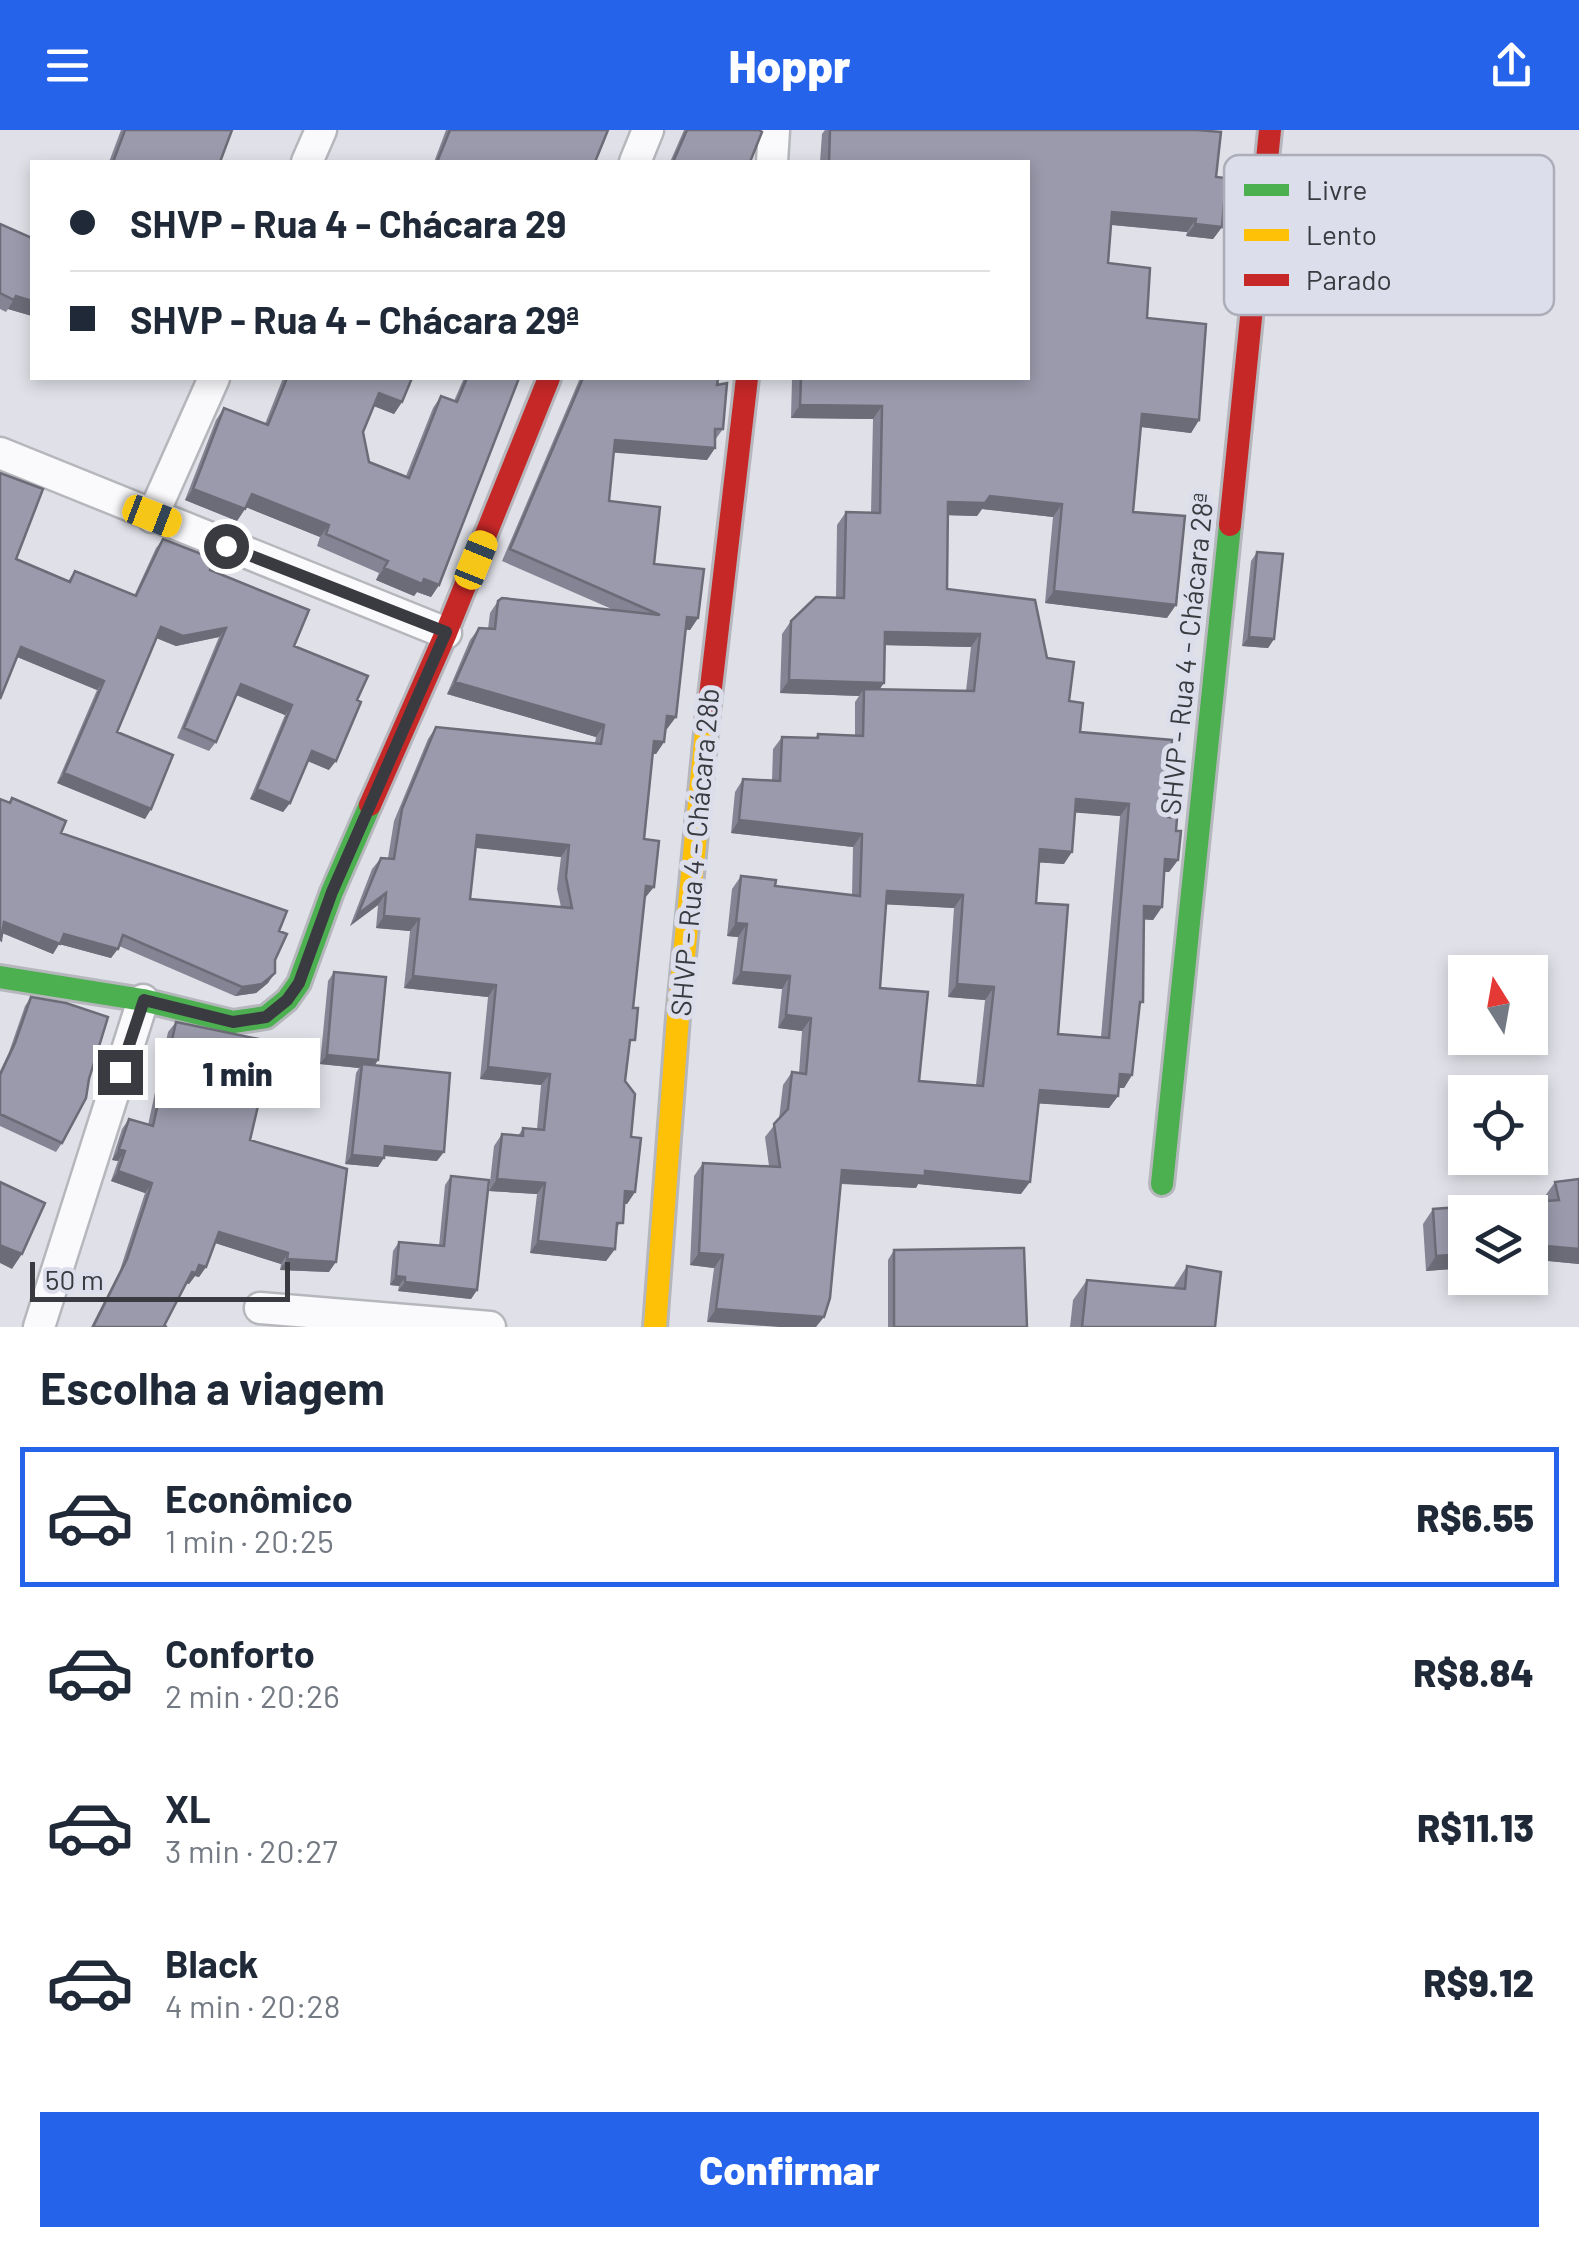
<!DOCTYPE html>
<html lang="pt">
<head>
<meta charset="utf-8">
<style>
  :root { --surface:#fff; --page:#f2f2f3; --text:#1f2937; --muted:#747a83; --line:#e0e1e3; --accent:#2563eb }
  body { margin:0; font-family:Barlow,sans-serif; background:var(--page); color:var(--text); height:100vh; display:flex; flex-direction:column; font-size:38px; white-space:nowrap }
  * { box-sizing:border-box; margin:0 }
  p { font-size:32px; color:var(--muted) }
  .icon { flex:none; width:55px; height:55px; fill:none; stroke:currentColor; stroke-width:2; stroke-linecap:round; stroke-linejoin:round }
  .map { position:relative; height:1197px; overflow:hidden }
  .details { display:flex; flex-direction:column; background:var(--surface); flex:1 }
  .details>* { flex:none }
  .hud { position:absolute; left:30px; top:30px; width:1000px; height:220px; border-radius:0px; box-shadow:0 5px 15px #0003; display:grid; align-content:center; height:220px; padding:0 40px; background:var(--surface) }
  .needle { width:65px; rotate:349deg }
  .fabs { position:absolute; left:1448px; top:825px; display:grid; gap:20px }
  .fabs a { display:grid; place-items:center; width:100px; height:100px; border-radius:0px; background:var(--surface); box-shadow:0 5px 15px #0003; font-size:50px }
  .scale { position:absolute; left:30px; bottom:25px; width:260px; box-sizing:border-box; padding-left:10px; border:5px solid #3a3b40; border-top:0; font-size:28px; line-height:35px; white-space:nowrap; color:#3a3b40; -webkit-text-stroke:8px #dddeec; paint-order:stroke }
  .end { position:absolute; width:45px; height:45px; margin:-22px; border:12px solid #3a3b40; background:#fff; box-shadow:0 0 0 5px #fff }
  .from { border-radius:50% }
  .bubble { position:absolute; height:70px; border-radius:0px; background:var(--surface); box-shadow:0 5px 15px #0003; font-size:32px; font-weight:800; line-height:70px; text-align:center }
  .car { position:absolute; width:30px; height:60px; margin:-30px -15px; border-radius:12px; box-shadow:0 0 8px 2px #0007; background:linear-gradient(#f5c518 24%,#345 0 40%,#f5c518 0 76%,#345 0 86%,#f5c518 0) }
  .hud b { display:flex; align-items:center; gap:35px; height:95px; font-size:38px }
  .hud b+b { border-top:2px solid var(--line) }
  .hud i { width:25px; height:25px; background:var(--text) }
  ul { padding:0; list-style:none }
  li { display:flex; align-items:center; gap:30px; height:140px; margin:0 20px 15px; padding:0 20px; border:5px solid transparent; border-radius:0px }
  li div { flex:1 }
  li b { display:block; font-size:38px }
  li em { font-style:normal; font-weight:800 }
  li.active { border-color:var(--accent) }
  li>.icon { width:90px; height:90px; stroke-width:1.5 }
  h2 { padding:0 40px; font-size:45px; line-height:120px }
  .cta { display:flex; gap:20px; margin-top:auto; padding:20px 40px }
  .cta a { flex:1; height:115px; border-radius:0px; background:var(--accent); color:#fff; font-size:40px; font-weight:800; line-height:115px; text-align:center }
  header { display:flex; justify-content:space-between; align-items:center; height:130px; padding:0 40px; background:var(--accent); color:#fff; font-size:45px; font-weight:800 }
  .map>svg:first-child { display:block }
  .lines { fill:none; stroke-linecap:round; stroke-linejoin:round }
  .street-casing { stroke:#b6b7bc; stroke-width:35 }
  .fast-casing { stroke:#b6b7bc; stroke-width:28 }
  .slow-casing { stroke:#b6b7bc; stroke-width:28 }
  .jam-casing { stroke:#b6b7bc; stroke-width:28 }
  .street { stroke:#fafafc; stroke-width:30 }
  .fast { stroke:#4caf50; stroke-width:22 }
  .slow { stroke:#ffc107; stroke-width:22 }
  .jam { stroke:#c62828; stroke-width:22 }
  .wall { fill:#848494; fill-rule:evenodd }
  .shaded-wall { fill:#6c6c78 }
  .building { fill:#9a9aac; stroke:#6c6c78; stroke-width:2.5; fill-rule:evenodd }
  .route { stroke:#3a3b40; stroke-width:12 }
  .labels { text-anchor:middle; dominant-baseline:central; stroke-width:10; stroke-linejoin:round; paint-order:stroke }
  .street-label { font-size:28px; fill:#3a3b40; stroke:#dddeec }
  .key { fill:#dddeec; stroke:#acadb8; stroke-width:2.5 }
  .key-label { font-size:28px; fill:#3a3b40 }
</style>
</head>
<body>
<header><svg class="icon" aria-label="menu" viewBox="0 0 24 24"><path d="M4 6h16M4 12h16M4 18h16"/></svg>Hoppr<svg class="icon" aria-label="share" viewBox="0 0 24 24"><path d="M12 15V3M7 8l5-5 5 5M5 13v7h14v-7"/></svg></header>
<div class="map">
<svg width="1579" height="1197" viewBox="0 0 1579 1197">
  <rect width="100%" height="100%" fill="#e0e1e8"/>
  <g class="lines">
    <defs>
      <path id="street" d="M307,32L321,0
        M635,32L648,0
        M772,32L774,0
        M0,323L446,503
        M152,387L214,248
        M260,1178L490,1197
        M39,1197L143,870"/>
      <path id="fast" d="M0,847L143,870L233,892L266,887L287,870L299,853L332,762L370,675
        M1162,1054L1230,395"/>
      <path id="slow" d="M655,1197L678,887L707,592"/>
      <path id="jam" d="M1230,395L1270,0
        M707,592L747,248
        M370,675L446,503L549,248"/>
    </defs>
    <use href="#street" class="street-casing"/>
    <use href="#fast" class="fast-casing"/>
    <use href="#slow" class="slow-casing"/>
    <use href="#jam" class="jam-casing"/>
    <use href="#street" class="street"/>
    <use href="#fast" class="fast"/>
    <use href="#slow" class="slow"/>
    <use href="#jam" class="jam"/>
  </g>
  <path class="wall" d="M121,0H232L220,32H109Z
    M446,0H608L595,32H434Z
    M684,0H759L750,32H670Z
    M825,0H1197L1216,47L1222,97L1213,109L1186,106L1187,102L1111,95L1108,133L1147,188L1199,290L1191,303L1141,297L1133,382L1167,488L1045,473L1053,387L982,379L977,386L948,385L947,459L1047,528L1069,571L1080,602L1167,687L1176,701L1178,730L1169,742H1164L1162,777L1153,790L1144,789L1140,877L1132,945L1124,958H1119L1118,966L1109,978L1038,973L1021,1064L918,1054L916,1058L841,1054L707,1192L714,1138L690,1135L694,1046L703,1033L769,1036L765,1007L779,989L783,955L792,942L799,943L802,901L778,898L782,859L732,854L738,807L727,806L732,759L741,746L775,756L852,765L853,717L731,703L735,662L743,649L772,650L773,619L782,607L815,608L818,604L855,605V572L859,566L780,563L782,504L791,491L836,468L837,395L846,382L871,383L873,289L791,288L792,248H1028V32H820L822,4ZM885,515L971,517L966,561L879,559L884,553ZM1075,682L1120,686L1101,907L1058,904L1036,773L1039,732L1064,734ZM886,774L954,778L948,867L985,870L976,955L919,951L880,858Z
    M0,94L32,108V186L8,179L6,182L0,179Z
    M283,248H412L402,272L394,284L374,276L363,302L369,332L406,346L433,278L441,266L454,271L464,248H519L439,455L431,467L417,462L414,466L376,450L379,443L317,416L320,407L246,377L237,391L185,370L216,290L224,278L265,294Z
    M580,248H718L723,299L715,310V318L707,330L613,322L609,371L654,434L698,488L690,500L685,499L664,612L656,624L653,623L644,709L645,768L625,951L635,1062L627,1074H624L617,1101L615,1119L606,1131L530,1123L537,1064L489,1061L494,1016L502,1004L518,1006L523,998L537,999L541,955L480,949L488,867L404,858L410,801L376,798L378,775L350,796L372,739L381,728H388L394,691L428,609L436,597L595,613L596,607L447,564L470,510L479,498L488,499L490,483L498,471L614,480L502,431ZM476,718L561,727L557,759L561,777L470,769Z
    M163,409L210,440L294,516L329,640L308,631L290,673L283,682L250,669L285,585L236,565L216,612L209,621L177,608L219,507L176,516L156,508L117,602L151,679L145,689L57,653L97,560L17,527L16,429L68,451L75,441L134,466L156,418Z
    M1257,422L1274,509L1268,518L1242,516L1251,431Z
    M12,668L61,703L279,801L275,830L268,853L256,863L235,866L119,816L111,828L59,814L53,824L2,803L9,672Z
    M334,842L378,930L375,935L437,1031L384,1026L378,1037L345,1034L356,943L359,938L320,934L328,851Z
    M31,867L62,1013L56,1022L0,996V941L9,922L25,876Z
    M176,892L250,1010L329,1142L280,1140L281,1134L215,1113L206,1137L199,1147L195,1146L189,1154L186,1153L164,1196L167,1197H91L120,1140L145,1063L111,1051L118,1031L112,1030L122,999L129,989L148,995L168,902Z
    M451,1046L477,1160L471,1169L398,1161L399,1156L390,1155L393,1121L399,1112L439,1116L445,1055Z
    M1579,1049V1134L1538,1130L1536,1133H1530V1082H1465V1138L1426,1141L1423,1094L1433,1079L1546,1071L1545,1066L1555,1052Z
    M894,1120L1027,1197H888V1130Z
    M1187,1136L1215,1197H1070L1073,1170L1087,1150L1173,1158Z"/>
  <path class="shaded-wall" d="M1112,82L1196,89L1187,102L1103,94Z
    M1195,94L1222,97L1213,109L1186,106Z
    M16,166L32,171V186L8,179Z
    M379,263L402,272L394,284L371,275Z
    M800,275L882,276L873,289L791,288Z
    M1142,284L1199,290L1191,303L1133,296Z
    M615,310L715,318L707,330L606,322Z
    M193,359L245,379L237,391L185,370Z
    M252,364L329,395L320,407L243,376Z
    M990,366L1062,374L1053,387L982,379L977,386L939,385L948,372Z
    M384,438L424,449L439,455L431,467L417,462L414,466L376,450Z
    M1054,461L1176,475L1167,488L1045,473Z
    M687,487L698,488L690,500L679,499Z
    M161,497L226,498L219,507L176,516L154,507Z
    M885,502L980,504L971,517L876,515Z
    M1249,507L1274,509L1268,518L1242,516Z
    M21,517L104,551L97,560L15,526Z
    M789,550L884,553L875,566L864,559L859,566L780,563Z
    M455,552L604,595L596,607L447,564Z
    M241,554L292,575L285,585L234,564Z
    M667,586L676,587L667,599L659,597Z
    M654,611L664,612L656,624L646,623Z
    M312,621L336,631L329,640L305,630Z
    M64,643L151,679L145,689L57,653Z
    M257,659L290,673L283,682L250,669Z
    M1076,669L1129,674L1120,686L1068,682Z
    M739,690L862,704L853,717L731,703Z
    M477,705L569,715L561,727L469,717Z
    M1040,719L1072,722L1064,734L1031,732Z
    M1165,729L1178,730L1169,742L1156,741Z
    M646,756L654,757L645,768H637Z
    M887,761L963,765L954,778L878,774Z
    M386,763L378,775L350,796L358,784Z
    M1144,776L1162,777L1153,790L1135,789Z
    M384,786L419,789L410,801L376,798Z
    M4,792L64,804L118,819L111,828L59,814L53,824L0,802Z
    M736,793L747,794L738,807L727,806Z
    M741,842L790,846L782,859L732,854Z
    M275,843L268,853L256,863L235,866L242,857Z
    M413,846L496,855L488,867L404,858Z
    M957,854L994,857L985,870L948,867Z
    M786,885L811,888L802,901L778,898Z
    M327,925L378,930L372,939L362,934L359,938L320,934Z
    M488,937L550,944L541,955L480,949Z
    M1120,944L1132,945L1124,958L1111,957Z
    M1040,960L1118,966L1109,978L1031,973Z
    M385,1016L444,1022L437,1031L378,1025Z
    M119,1019L125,1021L118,1031L112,1030Z
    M352,1025L384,1028L378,1037L345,1034Z
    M842,1040L925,1041L1030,1052L1021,1064L918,1054L916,1058L833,1053Z
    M118,1041L152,1053L145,1063L111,1051Z
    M497,1049L545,1053L537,1064L489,1061Z
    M625,1061L635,1062L627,1074L617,1073Z
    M219,1102L288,1123L281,1134L212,1112Z
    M538,1111L615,1119L606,1131L530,1123Z
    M2,1116L22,1124L12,1139L0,1133V1119Z
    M1545,1116L1579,1119V1134L1538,1130L1536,1133H1530V1120Z
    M699,1123L723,1125L714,1138L690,1135Z
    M1465,1124V1138L1426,1141L1436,1126Z
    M287,1129L336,1132L329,1142L280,1140Z
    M199,1135L206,1137L199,1147L195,1146L189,1154L185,1152Z
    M396,1146L405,1147L399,1156L390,1155Z
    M405,1152L477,1160L471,1169L398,1161Z
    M716,1179L824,1187L816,1197H779L707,1192Z"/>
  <path class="building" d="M125,0H232L220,32H113Z
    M450,0H608L595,32H437Z
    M687,0H759L762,2L750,32H673Z
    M830,0H1197L1221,2L1216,47L1226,48L1222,97L1195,94L1196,89L1112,82L1108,133L1150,138L1147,188L1206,194L1199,290L1142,284L1133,382L1185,386L1176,475L1054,461L1062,374L990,366L985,373L948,372L947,459L1035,470L1047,528L1074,532L1069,571L1083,573L1080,602L1172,610L1167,687L1177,688L1176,701H1181L1178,730L1165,729L1162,777L1144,776L1143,872H1140L1132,945L1120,944L1118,966L1040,960L1030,1052L925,1041V1046L842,1040L830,1168L824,1187L716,1179L723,1125L699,1123L703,1033L780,1037L774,994L788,979L792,942L806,944L811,888L786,885L790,846L741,842L747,794L736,793L741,746L776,750L775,756L860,766L862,704L739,690L743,649L780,651L782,607L818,608V604L863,606L864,559L974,561L980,504L885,502L884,553L789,550L791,491L816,467L844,468L846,382L880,383L882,276L800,275L801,248H1028V32H829ZM1076,669L1129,674L1109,908L1058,904L1068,775L1036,773L1040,719L1072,722ZM887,761L963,765L957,854L994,857L983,956L919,951L928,862L880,858Z
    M0,94L32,108V171L16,166L14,170L0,163Z
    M287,248H412L402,272L379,263L363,302L369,332L409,348L441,266L457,272L467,248H519L439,455L424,449L422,454L384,438L388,431L326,404L329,395L252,364L245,379L193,359L224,278L268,295Z
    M583,248H718L717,255L727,253L723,299H715V318L615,310L609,371L660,377L654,434L704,439L698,488L687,487L676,587L667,586L664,612L654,611L644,709L659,711L654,757L646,756L633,878H638L635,910H630L625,951L635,964L631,1007L641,1008L635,1062L625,1061L623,1093H617L615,1119L538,1111L545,1053L497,1049L502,1004L523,1006V998L544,1000L550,944L488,937L496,855L413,846L419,789L384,786L386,763L358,784L381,728L394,729L402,679L436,597L601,614L604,595L455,552L479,498L495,499L498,471L502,468L660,485L510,419ZM477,705L569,715L566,747L572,778L470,769Z
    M0,343L43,359L16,429L70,452L75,441L136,466L163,409L214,429L210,440L309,480L294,516L368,546L357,570L361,572L336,631L312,621L290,673L257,659L292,575L241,554L216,612L184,598L226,498L183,506L161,497L117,602L173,625L151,679L64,643L104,551L21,517L0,569Z
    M1257,422L1283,424L1274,509L1249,507Z
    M12,668L66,691L61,703L287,781L279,801L287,804L275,830V843L262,854L242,857L123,805L118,819L64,804L60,814L4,792L1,810L0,809V669L10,673Z
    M334,842L386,847L378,930L327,925Z
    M31,867L66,873L108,887L89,949L86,968L62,1013L0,984V945L15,913Z
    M176,892L273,912L250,1010L347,1039L336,1132L287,1129L288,1123L219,1102L206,1137L199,1135L196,1143L192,1142L164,1196L167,1197H93L127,1129L152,1053L118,1041L125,1021L119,1019L129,989L153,996Z
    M362,934L450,943L444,1022L385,1016L384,1028L352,1025Z
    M451,1046L489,1050L477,1160L405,1152V1147L396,1146L399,1112L444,1116Z
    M1579,1049V1119L1545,1116L1546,1119L1530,1120V1082H1465V1124L1436,1126L1433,1079L1559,1070L1555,1052Z
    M0,1052L45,1073L22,1124L2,1116L0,1120Z
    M1024,1118L1027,1197H894V1120Z
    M1187,1136L1221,1142L1215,1197H1082L1087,1150L1185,1159Z"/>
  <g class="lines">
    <path class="route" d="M120,942L144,870L233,892L266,887L287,870L299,853L332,762L446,502L226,416"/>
  </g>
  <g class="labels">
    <g class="street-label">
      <text transform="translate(1186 524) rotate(-84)">SHVP - Rua 4 - Chácara 28ª</text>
      <text transform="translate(694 722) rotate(-85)">SHVP - Rua 4 - Chácara 28b</text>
    </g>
  </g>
  <rect x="1224" y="25" width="330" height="160" rx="15" class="key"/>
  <rect x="1244" y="54" width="45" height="12" fill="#4caf50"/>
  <rect x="1244" y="99" width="45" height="12" fill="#ffc107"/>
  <rect x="1244" y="144" width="45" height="12" fill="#c62828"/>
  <g class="key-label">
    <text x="1306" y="70">Livre</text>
    <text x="1306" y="115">Lento</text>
    <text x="1306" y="160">Parado</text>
  </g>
</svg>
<div class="fabs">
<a><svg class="needle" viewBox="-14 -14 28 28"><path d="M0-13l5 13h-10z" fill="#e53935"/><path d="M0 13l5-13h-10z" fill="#747a83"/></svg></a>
<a><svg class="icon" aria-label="locate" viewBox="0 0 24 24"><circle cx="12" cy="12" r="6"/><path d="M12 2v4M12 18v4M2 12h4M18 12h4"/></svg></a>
<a><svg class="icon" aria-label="layers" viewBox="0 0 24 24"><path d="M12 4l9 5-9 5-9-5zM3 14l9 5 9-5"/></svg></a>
</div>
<div class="scale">50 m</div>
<i class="end from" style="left:226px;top:416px"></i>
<i class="end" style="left:120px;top:942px"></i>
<div class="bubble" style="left:155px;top:908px;width:165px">1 min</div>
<i class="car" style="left:152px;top:386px;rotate:111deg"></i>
<i class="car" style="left:476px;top:430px;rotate:22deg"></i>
<div class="hud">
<b><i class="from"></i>SHVP - Rua 4 - Chácara 29</b>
<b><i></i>SHVP - Rua 4 - Chácara 29ª</b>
</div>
</div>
<section class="details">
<h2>Escolha a viagem</h2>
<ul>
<li class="active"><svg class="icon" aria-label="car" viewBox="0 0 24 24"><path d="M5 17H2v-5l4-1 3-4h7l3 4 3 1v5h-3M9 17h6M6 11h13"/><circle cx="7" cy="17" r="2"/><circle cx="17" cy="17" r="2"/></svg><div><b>Econômico</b><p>1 min · 20:25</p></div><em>R$6.55</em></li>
<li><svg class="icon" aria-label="car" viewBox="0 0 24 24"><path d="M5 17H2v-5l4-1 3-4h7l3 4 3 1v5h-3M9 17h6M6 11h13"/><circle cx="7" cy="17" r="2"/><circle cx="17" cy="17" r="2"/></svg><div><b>Conforto</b><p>2 min · 20:26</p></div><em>R$8.84</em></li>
<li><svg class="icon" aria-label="car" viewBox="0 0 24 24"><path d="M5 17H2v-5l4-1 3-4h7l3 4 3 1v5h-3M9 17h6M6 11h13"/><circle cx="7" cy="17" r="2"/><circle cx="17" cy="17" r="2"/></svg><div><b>XL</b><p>3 min · 20:27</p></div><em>R$11.13</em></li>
<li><svg class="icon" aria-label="car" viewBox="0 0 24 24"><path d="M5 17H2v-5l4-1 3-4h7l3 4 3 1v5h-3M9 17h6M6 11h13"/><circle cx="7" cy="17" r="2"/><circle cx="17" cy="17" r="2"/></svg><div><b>Black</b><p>4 min · 20:28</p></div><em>R$9.12</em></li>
</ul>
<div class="cta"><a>Confirmar</a></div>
</section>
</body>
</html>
